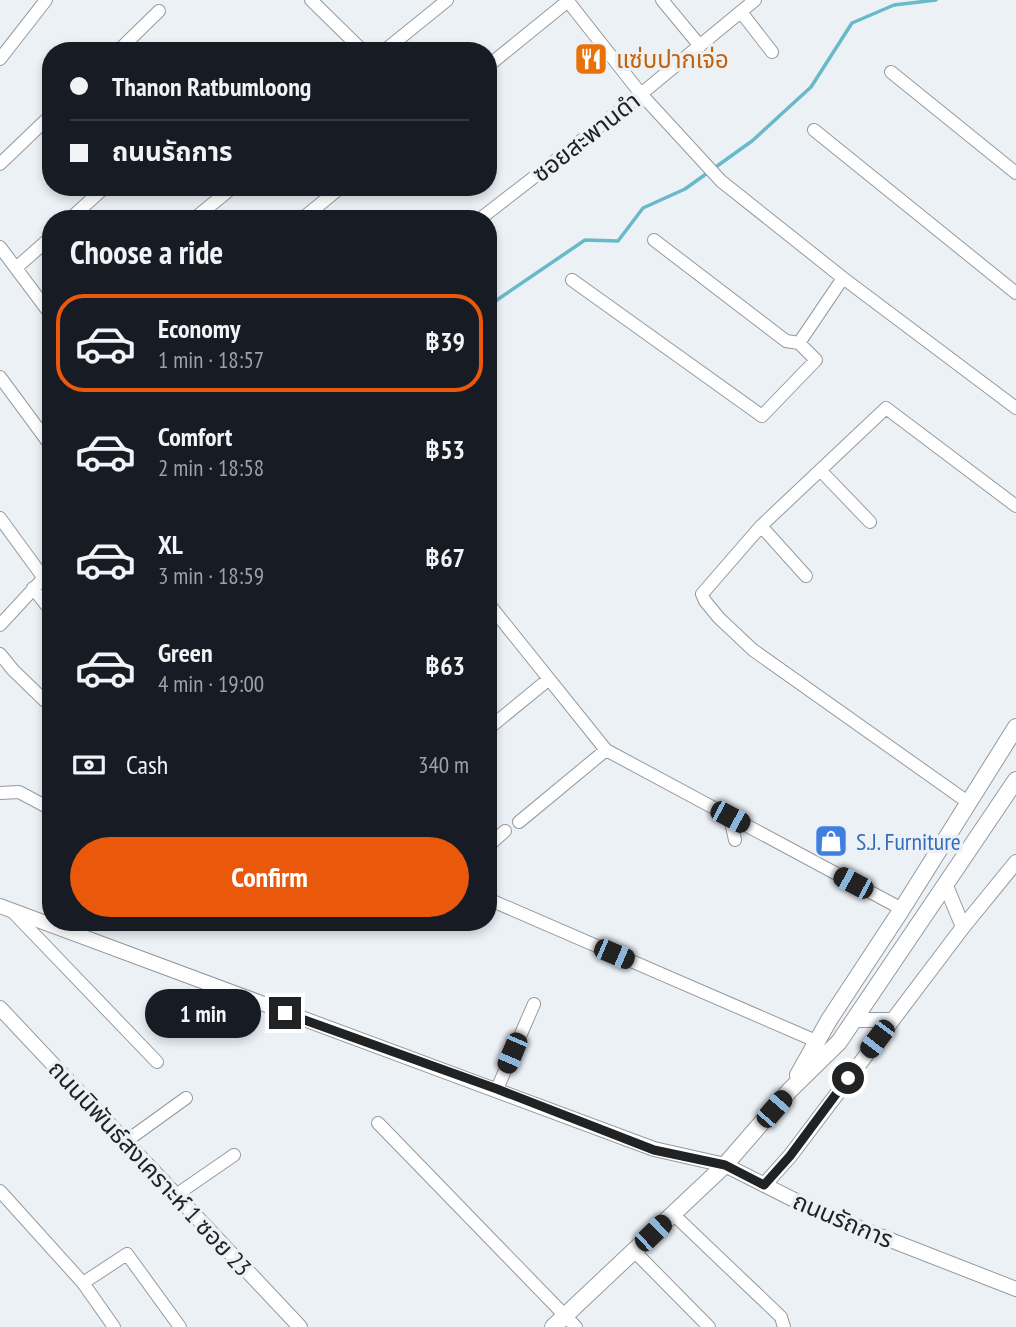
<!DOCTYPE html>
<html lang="en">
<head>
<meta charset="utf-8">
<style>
  :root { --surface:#171b24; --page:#20242c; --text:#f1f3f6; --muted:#9ea1a6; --line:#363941; --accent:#ea580c }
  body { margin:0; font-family:"PT Sans Narrow","Noto Sans Thai",sans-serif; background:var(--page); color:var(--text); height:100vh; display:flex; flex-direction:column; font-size:26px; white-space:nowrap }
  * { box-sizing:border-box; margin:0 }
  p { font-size:23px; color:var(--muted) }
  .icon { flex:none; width:38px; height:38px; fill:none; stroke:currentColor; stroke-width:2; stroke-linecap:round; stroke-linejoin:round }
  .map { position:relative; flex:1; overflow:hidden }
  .panel { position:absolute; left:42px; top:210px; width:455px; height:721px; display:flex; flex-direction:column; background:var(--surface); border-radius:28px; box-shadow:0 4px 10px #0003 }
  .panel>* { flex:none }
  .hud { position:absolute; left:42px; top:42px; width:455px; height:154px; border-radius:28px; box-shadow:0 4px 10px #0003; display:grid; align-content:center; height:154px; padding:0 28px; background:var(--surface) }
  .end { position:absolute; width:32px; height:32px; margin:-16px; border:9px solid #202223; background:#fff; box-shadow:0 0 0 4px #fff }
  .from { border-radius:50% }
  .bubble { position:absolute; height:49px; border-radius:24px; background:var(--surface); box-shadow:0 4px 10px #0003; font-size:23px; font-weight:700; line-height:49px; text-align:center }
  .car { position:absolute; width:21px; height:42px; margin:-21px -10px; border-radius:9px; box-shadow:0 0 5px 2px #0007; background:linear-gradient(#222 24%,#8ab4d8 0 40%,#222 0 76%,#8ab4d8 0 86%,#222 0) }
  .hud b { display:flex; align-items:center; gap:24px; height:66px; font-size:26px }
  .hud b+b { border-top:2px solid var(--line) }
  .hud i { width:18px; height:18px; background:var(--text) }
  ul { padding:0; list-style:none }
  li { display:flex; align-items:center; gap:21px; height:98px; margin:0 14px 10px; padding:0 14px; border:4px solid transparent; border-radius:28px }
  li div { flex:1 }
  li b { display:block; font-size:26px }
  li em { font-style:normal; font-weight:700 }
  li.current { border-color:var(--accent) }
  li>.icon { width:63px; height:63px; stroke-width:1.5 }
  h2 { padding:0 28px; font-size:32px; line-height:84px }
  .pay { display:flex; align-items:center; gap:18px; height:77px; padding:0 28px; font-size:26px }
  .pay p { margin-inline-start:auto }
  .cta { display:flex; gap:14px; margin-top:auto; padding:14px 28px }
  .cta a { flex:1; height:80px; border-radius:42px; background:var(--accent); color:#fff; font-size:28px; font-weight:700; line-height:80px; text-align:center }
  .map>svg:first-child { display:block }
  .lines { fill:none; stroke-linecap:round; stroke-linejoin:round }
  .stream { stroke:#68b9c9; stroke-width:3.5 }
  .minor-casing { stroke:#959a9f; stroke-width:14 }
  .tertiary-casing { stroke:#959a9f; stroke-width:16 }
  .secondary-casing { stroke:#959a9f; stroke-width:18 }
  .minor { stroke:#fff; stroke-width:12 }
  .tertiary { stroke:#fff; stroke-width:14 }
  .secondary { stroke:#fff; stroke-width:16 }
  .route { stroke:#202223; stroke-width:9 }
  .labels { text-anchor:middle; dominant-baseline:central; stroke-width:7; stroke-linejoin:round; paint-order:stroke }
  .food-label { font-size:24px; fill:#c56008; stroke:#ecf1f6; text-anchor:start }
  .street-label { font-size:24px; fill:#202223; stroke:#ecf1f6 }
  .shop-label { font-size:24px; fill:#366cbe; stroke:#ecf1f6; text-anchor:start }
</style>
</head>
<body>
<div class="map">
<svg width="1016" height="1327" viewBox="0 0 1016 1327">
  <rect width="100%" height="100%" fill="#ecf1f6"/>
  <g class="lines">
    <path class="stream" d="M488,306L585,240L618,241L643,208L685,189L752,141L811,87L852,23L894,5L936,0"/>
    <defs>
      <path id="minor" d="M311,0L363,51
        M567,0L641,94L721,181L843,278L1016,408
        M662,0L700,46
        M741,12L772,52
        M118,51L159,11
        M384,51L447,0
        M0,59L46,0
        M488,66L568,1
        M891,72L1016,173
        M814,130L1016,293
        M0,164L51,115
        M70,219L105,187
        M194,219L233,187
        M302,219L341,187
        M480,219L641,94L755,0
        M0,247L51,315
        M16,268L51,237
        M572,280L762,416L816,360L799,343L786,341L654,240
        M799,343L843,278
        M0,377L51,446
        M820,470L870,522
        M0,518L43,577
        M761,526L806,576
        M33,588L51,611
        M488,603L606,750L902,909
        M0,625L51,570
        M0,654L13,670L45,701
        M488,729L549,679
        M0,793L19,792L51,809
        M969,803L753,650L719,618L705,601L702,594L761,526L886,408L1016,506
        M730,817L735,840
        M519,822L606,750
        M488,846L505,831
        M488,899L816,1041
        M11,910L157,1062
        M497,1089L534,1004
        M378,1123L576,1327
        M125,1142L186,1098
        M0,1191L83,1283L114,1327
        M176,1195L234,1155
        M673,1214L781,1317L784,1327
        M634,1251L709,1327
        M83,1283L127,1254L180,1327"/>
      <path id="tertiary" d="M946,886L963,927
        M0,906L654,1149L725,1165L816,1211L1016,1289
        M0,1008L300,1327
        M855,1020H892
        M764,1185L790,1156L963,927L1016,862"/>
      <path id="secondary" d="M798,1075L829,1020L902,909L1016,727
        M553,1327L725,1165L790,1090L839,1042L1016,780"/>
    </defs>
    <use href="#minor" class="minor-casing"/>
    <use href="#tertiary" class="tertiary-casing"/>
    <use href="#secondary" class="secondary-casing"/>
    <use href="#minor" class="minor"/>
    <use href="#tertiary" class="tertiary"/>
    <use href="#secondary" class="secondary"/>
  </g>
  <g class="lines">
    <path class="route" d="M285,1013L497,1089L654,1150L725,1165L764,1185L790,1156L848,1078"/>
  </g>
  <defs>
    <symbol id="restaurant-square" viewBox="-11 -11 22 22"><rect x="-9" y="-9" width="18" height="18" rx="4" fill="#e8710a" stroke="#ecf1f6"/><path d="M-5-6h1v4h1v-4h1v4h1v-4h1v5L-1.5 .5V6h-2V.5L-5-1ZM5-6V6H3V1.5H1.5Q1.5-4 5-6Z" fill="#fff"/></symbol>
    <symbol id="shop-square" viewBox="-11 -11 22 22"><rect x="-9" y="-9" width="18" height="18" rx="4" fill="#3f7fe0" stroke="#ecf1f6"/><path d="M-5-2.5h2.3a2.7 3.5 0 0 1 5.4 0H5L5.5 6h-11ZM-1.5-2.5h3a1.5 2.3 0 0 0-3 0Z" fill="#fff"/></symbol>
  </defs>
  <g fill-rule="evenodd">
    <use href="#restaurant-square" x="572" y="40" width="38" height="38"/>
    <use href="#shop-square" x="812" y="822" width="38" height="38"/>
  </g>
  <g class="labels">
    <g class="food-label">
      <text x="616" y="59">แซ่บปากเจ่อ</text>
    </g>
    <g class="street-label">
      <text transform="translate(586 137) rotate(-38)">ซอยสะพานดำ</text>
      <text transform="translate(150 1168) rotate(47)">ถนนนิพันธ์สงเคราะห์ 1 ซอย 23</text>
      <text transform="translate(843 1220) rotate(23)">ถนนรัถการ</text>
    </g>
    <g class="shop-label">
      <text x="856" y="841">S.J. Furniture</text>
    </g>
  </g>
</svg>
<i class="end from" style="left:848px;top:1078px"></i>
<i class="end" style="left:285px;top:1013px"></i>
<div class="bubble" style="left:145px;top:989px;width:116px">1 min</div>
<i class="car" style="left:730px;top:817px;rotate:118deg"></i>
<i class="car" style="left:853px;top:883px;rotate:298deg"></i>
<i class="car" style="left:614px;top:954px;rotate:113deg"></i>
<i class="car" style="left:877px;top:1039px;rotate:217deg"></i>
<i class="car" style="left:512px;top:1053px;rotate:203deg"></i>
<i class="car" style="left:774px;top:1109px;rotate:41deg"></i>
<i class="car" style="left:653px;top:1233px;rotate:46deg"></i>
<div class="hud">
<b><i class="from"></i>Thanon Ratbumloong</b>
<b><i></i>ถนนรัถการ</b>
</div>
<section class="panel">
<h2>Choose a ride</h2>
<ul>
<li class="current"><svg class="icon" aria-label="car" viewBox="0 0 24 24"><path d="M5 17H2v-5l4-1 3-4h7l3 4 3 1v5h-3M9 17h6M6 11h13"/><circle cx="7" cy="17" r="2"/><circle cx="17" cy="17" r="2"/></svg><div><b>Economy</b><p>1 min · 18:57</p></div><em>฿39</em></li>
<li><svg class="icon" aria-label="car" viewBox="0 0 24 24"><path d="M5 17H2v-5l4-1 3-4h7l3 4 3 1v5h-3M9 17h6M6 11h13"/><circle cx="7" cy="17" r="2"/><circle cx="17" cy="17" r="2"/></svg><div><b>Comfort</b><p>2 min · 18:58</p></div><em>฿53</em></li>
<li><svg class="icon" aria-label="car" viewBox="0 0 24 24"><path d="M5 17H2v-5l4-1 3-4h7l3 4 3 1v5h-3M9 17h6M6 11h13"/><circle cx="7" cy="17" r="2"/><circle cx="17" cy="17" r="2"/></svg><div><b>XL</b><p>3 min · 18:59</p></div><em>฿67</em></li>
<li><svg class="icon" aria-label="car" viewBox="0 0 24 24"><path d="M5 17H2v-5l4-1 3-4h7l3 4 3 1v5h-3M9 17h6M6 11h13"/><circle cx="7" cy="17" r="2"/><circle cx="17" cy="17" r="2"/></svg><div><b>Green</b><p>4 min · 19:00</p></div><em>฿63</em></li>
</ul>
<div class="pay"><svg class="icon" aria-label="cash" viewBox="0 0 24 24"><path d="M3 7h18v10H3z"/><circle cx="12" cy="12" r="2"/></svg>Cash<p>340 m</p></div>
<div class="cta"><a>Confirm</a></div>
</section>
</div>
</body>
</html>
